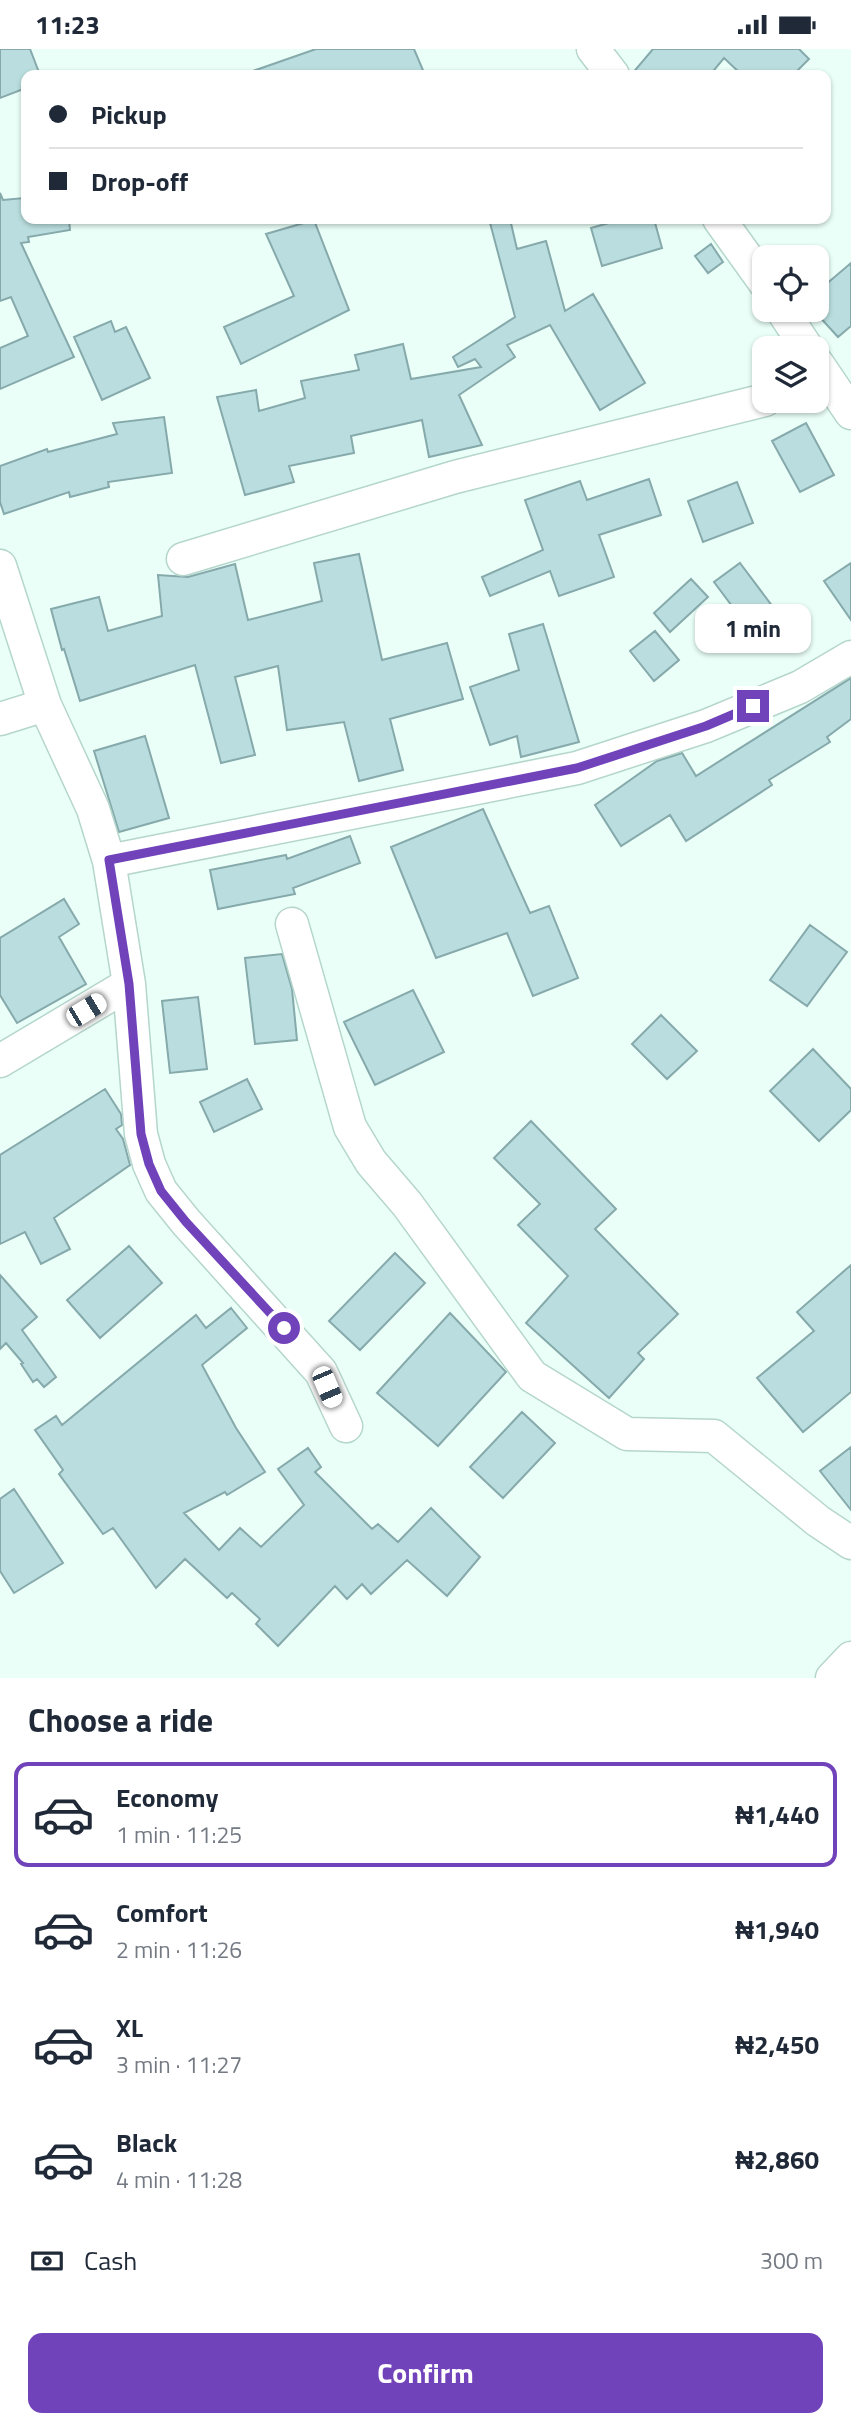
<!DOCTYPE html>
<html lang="en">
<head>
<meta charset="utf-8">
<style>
  :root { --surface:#fff; --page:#f6f6f7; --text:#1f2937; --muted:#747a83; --line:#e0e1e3; --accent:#7143bb }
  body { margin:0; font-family:"Titillium Web",sans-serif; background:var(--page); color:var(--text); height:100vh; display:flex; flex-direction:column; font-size:26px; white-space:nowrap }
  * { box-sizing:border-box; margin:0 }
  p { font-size:23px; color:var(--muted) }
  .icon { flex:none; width:38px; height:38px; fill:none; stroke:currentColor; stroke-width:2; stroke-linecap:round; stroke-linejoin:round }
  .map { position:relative; height:1629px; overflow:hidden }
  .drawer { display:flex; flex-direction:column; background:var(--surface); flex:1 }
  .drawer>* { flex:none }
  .hud { position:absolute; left:21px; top:21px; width:810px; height:154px; border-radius:14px; box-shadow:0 2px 5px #0004; display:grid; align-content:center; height:154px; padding:0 28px; background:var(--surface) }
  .buttons { position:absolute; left:752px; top:196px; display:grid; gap:14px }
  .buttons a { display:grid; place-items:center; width:77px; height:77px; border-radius:14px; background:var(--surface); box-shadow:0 2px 5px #0004; font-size:35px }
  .end { position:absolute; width:32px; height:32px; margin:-16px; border:9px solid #7143bb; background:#fff; box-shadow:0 0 0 4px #fff }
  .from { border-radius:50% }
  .bubble { position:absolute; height:49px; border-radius:14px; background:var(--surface); box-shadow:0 2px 5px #0004; font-size:23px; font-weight:700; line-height:49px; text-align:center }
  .car { position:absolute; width:21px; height:42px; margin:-21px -10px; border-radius:9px; box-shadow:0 0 5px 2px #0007; background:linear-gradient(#fff 24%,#345 0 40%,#fff 0 76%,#345 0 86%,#fff 0) }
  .hud b { display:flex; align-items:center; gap:24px; height:66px; font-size:26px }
  .hud b+b { border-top:2px solid var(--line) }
  .hud i { width:18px; height:18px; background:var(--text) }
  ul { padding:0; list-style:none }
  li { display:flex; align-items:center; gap:21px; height:105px; margin:0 14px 10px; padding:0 14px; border:4px solid transparent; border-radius:14px }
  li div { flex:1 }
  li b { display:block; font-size:26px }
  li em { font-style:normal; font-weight:700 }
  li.on { border-color:var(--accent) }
  li>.icon { width:63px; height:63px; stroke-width:1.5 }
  h2 { padding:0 28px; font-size:32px; line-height:84px }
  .pay { display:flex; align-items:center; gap:18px; height:77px; padding:0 28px; font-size:26px }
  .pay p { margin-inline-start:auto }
  .button { display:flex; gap:14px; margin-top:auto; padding:14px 28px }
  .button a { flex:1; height:80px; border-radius:14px; background:var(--accent); color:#fff; font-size:28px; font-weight:700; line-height:80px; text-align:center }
  .status { display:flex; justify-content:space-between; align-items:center; height:49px; padding:0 35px; background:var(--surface); direction:ltr }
  .status svg { height:19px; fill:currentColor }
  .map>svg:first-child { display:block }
  .building { fill:#badedf; stroke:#86a9ab; stroke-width:2 }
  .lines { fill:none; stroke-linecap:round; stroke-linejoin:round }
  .minor-casing { stroke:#b5d6cc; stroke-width:35 }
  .minor { stroke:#fff; stroke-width:32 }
  .route { stroke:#7143bb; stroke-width:9 }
</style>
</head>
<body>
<div class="status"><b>11:23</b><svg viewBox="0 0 49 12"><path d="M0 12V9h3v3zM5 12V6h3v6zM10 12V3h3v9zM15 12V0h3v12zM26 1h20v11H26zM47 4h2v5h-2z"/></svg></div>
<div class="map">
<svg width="851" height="1629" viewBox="0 0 851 1629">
  <rect width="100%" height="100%" fill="#eafff8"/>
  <path class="building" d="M0,0H30L40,26H26V39L0,49Z
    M316,0H414L425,26H251L250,23Z
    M653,0H799L809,10L793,26H742L724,9L710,26H631Z
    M0,144L3,151L24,149L26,170H69L70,181L28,188L29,193L21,194L74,308L0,340V299L28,287L11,248L0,252Z
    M489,170H510L517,200L546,192L565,262L593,245L645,334L600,361L550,276L507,296L515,308L459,346L482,396L429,408L422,371L351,387L354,404L289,417L294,433L245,446L217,348L256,341L259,362L305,349L301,332L359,321L355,306L403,295L411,330L481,318L475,310L458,318L453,308L515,268Z
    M623,170H654L662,199L602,217L591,179Z
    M314,171L349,261L241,315L224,278L294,247L266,185Z
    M711,195L723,213L708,224L695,207Z
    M851,214V277L838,288L817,265V243Z
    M111,272L115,283L126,278L150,329L102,351L74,288Z
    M164,368L172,424L108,433L109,438L70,448L69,443L4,465L0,453V417L47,400L48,403L117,385L113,374Z
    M806,374L834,426L800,443L772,392Z
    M649,430L661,466L599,486L614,528L559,547L550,522L490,547L482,528L543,501L525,451L580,432L587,451Z
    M737,433L753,474L703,493L688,452Z
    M359,505L382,611L447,594L463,650L390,670L403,721L359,732L344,673L287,681L278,617L235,628L255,706L221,714L195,616L80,652L64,600L62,601L51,560L99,548L108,582L162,567L158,526L188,528L235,515L248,571L322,552L314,514Z
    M740,514L785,574L759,593L714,533Z
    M851,514V571L824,532Z
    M691,530L708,548L670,583L654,564Z
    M543,575L579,693L521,708L517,687L490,696L470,638L519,621L509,585Z
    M655,582L679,611L654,632L630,602Z
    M851,629V670L827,688L830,693L769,731L772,736L686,792L670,766L621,797L595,756L657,712L682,704L696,727Z
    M145,687L169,769L119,783L94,702Z
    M483,760L530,864L549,857L578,929L533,947L507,884L436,909L391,798Z
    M350,787L360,814L293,839L295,845L218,860L210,821L286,806L287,810Z
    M64,850L79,875L59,888L86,935L17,974L0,946V889Z
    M810,876L847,903L807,957L770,931Z
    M282,905L292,940L297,991L255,995L245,909Z
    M413,941L444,1003L375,1036L344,973Z
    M198,948L207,1020L170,1024L162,952Z
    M661,966L697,1002L667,1030L632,995Z
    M813,1000L851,1040V1061L819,1092L770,1042Z
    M247,1030L262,1060L214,1083L200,1053Z
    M105,1040L121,1065L122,1076L116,1080L123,1090L130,1116L54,1169L70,1200L41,1215L25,1183L0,1195V1106Z
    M531,1072L616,1160L595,1180L678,1265L638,1304L644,1310L609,1349L526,1274L568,1227L518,1176L540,1155L494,1109Z
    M129,1197L162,1234L100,1289L67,1251Z
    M395,1204L425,1234L360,1301L329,1272Z
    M851,1216V1343L803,1383L757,1329L814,1282L797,1263Z
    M0,1226L37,1268L22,1281L56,1328L44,1338L37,1330L33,1333L21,1315L23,1314L6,1294L0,1300Z
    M231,1259L247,1279L202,1316L236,1379L265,1423L227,1446L225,1443L184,1464L219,1501L240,1479L261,1498L304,1456L278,1420L308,1399L321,1418L315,1423L372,1480L378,1475L398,1493L431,1459L480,1508L447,1547L407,1511L371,1545L362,1535L347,1550L335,1537L278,1597L256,1575L260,1570L232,1544L227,1549L185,1510L156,1539L113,1479L103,1485L59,1425L63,1421L35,1381L56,1367L62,1376L196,1266L206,1279Z
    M450,1264L506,1323L438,1397L377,1344Z
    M522,1363L555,1394L503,1449L470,1418Z
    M851,1398V1461L820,1422Z
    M14,1440L63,1514L14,1544L0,1522V1450Z"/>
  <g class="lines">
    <defs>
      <path id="minor" d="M593,0L613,26
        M719,170L765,234
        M782,261L807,299
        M817,314L851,364
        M183,510L455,428L765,351
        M0,517L45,656L93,760L109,812L129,935L141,1085L149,1115L161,1142L186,1173L321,1323L346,1377
        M0,670L45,656
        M109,812L577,719L706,677L800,638L851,608
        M292,875L350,1078L371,1113L407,1155L532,1327L627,1385L714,1387L818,1472L851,1494
        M0,1012L129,935
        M832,1629L851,1609"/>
    </defs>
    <use href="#minor" class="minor-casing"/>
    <use href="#minor" class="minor"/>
  </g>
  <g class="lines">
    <path class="route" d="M284,1279L186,1173L161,1142L149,1115L141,1085L129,935L109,811L577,719L706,677L753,657"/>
  </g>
</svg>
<div class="buttons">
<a><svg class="icon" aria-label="locate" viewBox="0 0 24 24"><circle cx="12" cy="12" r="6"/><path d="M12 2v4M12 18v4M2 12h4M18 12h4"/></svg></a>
<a><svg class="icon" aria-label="layers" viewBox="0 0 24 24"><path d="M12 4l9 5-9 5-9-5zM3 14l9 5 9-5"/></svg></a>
</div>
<i class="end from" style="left:284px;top:1279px"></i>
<i class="end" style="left:753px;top:657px"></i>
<div class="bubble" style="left:695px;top:555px;width:116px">1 min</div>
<i class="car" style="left:86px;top:961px;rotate:59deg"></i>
<i class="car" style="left:327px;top:1338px;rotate:157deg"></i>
<div class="hud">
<b><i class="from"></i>Pickup</b>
<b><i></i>Drop-off</b>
</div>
</div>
<section class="drawer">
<h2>Choose a ride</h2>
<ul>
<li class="on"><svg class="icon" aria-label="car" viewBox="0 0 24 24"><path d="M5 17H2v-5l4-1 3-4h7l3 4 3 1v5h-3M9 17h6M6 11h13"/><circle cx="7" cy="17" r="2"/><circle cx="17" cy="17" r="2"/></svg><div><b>Economy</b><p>1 min · 11:25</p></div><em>₦1,440</em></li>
<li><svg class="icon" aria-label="car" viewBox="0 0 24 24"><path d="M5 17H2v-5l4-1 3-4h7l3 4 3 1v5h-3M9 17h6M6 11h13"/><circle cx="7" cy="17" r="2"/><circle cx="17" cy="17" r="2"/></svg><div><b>Comfort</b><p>2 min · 11:26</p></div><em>₦1,940</em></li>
<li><svg class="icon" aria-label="car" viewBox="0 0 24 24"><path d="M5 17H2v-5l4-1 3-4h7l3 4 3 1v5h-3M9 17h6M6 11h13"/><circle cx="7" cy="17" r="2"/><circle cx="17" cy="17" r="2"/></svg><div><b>XL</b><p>3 min · 11:27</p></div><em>₦2,450</em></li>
<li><svg class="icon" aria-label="car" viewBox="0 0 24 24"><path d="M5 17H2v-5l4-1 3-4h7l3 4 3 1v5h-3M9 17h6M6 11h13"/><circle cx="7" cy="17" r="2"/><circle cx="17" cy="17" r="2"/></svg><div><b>Black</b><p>4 min · 11:28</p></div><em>₦2,860</em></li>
</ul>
<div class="pay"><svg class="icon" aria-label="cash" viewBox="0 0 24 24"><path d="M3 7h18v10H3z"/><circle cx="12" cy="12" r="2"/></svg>Cash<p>300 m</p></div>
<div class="button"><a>Confirm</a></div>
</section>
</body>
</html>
